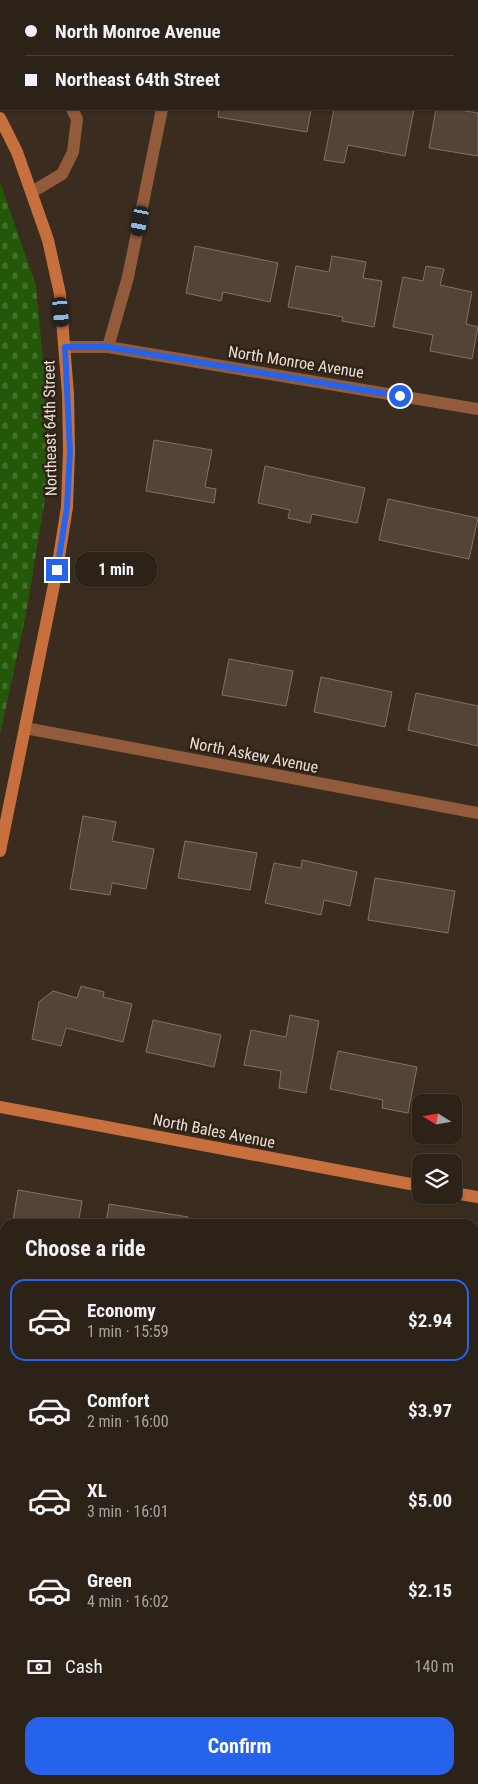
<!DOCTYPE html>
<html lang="en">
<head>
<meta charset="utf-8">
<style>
  :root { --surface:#2c2217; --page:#382f24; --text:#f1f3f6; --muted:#a6a4a1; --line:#483f36; --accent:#2563eb }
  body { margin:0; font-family:"Roboto Condensed",sans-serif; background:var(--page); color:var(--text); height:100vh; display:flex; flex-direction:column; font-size:19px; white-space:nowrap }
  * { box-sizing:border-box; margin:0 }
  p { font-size:16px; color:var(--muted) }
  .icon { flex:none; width:28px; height:28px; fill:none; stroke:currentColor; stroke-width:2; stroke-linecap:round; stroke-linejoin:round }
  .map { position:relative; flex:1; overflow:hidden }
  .drawer { position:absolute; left:0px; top:1219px; width:479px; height:566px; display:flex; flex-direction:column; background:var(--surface); border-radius:15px 15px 0 0; box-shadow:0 1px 4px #0004,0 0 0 1px var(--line) }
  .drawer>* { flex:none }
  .top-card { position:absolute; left:0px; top:0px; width:479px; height:110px; box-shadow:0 1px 4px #0004,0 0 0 1px var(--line); display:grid; align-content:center; height:110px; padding:0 25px; background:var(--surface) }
  .needle { width:32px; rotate:281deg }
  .fabs { position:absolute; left:412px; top:1094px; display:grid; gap:10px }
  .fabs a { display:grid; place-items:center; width:50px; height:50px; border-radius:10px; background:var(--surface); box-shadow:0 1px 4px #0004,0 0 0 1px var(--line); font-size:25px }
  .end { position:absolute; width:22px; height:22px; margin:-11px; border:6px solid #2563eb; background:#fff; box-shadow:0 0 0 2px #fff }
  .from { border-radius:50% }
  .bubble { position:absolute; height:35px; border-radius:15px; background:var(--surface); box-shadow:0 1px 4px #0004,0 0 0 1px var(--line); font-size:16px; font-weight:700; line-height:35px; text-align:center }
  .car { position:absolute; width:15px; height:30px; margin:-15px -8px; border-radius:6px; box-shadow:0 0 4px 1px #0007; background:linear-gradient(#222 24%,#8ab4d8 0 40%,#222 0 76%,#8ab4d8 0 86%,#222 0) }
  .top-card b { display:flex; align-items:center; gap:18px; height:48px; font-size:19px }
  .top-card b+b { border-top:1px solid var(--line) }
  .top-card i { width:12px; height:12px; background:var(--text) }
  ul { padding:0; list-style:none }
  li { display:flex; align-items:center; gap:15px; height:82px; margin:0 10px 8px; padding:0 15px; border:2px solid transparent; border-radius:15px }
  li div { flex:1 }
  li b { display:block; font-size:19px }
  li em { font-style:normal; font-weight:700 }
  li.on { border-color:var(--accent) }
  li>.icon { width:45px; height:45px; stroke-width:1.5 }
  h2 { padding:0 25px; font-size:22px; line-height:60px }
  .pay { display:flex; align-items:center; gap:12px; height:55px; padding:0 25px; font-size:19px }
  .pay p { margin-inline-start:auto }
  .primary-button { display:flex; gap:10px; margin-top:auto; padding:10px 25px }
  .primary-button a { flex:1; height:58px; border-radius:15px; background:var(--accent); color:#fff; font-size:20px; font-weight:700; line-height:58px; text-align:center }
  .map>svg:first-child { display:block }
  .cemetery { fill:url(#cemetery-stones) }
  .building { fill:#524436; stroke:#817263 }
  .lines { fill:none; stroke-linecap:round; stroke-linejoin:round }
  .lane { stroke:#925b3c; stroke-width:12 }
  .street { stroke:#925b3c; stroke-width:12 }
  .secondary { stroke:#c8703d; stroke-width:12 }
  .route { stroke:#2563eb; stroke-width:6 }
  .labels { text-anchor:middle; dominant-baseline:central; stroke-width:5; stroke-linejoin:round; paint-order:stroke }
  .street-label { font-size:16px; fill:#e8dfd7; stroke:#302316 }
</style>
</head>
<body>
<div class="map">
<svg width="478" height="1784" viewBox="0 0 478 1784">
  <defs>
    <pattern id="cemetery-stones" width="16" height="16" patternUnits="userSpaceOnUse" patternTransform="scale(1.25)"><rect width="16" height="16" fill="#235808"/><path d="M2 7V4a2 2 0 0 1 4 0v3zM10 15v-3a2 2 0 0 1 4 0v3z" fill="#43702b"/></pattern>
  </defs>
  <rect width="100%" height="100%" fill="#3a2d1f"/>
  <path class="cemetery" d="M0,182L36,286L52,456L26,614L0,735Z"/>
  <path class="building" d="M66,0H108V1H66Z
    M219,109H311L307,132L218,117Z
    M334,109H414L405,156L348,145L344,163L324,160Z
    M436,109H454L478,113V156L429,148Z
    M195,246L278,263L270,302L223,292L221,301L186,293Z
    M332,256L366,262L363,278L382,281L374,327L342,321L343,317L288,307L296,266L329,272Z
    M426,266L444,269L440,285L472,292L466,324L478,327L472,359L430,351L433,335L393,327L403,277L423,281Z
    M154,440L212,450L205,487L216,489L214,503L146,491Z
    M265,466L365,488L357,523L312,514L310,523L288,518L290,510L258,503Z
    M388,499L478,518L469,559L379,540Z
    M229,659L293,671L286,706L222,695Z
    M321,677L392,692L385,727L314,712Z
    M416,693L478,706V746L408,730Z
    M83,816L116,822L112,841L154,849L146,889L112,883L110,895L70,889Z
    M185,841L257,853L250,890L178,878Z
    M302,860L357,872L350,906L324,900L321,915L265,903L274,863L301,868Z
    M375,878L455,891L448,933L368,920Z
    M81,986L104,992L103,997L132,1004L123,1042L66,1028L61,1046L32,1039L39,1002L53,991L77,998Z
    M290,1015L319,1021L306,1093L279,1088L281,1071L244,1065L251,1030L286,1037Z
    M153,1020L221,1035L214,1067L146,1052Z
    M338,1051L417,1067L408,1113L382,1108L383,1100L330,1089Z
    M18,1190L82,1201L78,1224H27L13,1221Z
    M109,1204L188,1217L186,1224H106Z
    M205,1219L226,1224H204Z
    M0,1328L5,1329V1358L0,1357Z
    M0,1362H5V1427L0,1426Z
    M5,1574V1613L0,1612Z
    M5,1741V1770L0,1769Z
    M9,1780H170L169,1784H8Z"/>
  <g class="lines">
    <path class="lane" d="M16,0L17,1
      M32,192L62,174L73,152L77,119L72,109"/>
    <path class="street" d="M344,0L349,1
      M183,1V0
      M65,347H108L128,277L162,109
      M108,347L478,409
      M25,728L478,813
      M0,1490L5,1491
      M474,1583L478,1584"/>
    <path class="secondary" d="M0,118L17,152L48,240L60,294L68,394L69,451L67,507L57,570L0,851
      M0,1107L421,1186
      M454,1193L478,1197"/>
  </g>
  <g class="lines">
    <path class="route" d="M57,570L67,507L70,451L65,347H108L400,396"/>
  </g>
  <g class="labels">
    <g class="street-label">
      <text transform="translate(296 362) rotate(9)">North Monroe Avenue</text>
      <text transform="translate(50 428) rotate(-91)">Northeast 64th Street</text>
      <text transform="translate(254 755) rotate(11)">North Askew Avenue</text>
      <text transform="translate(214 1131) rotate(11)">North Bales Avenue</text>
    </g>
  </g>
</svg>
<div class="fabs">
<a><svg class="needle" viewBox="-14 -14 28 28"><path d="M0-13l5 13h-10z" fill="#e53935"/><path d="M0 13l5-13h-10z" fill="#a6a4a1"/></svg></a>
<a><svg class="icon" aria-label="layers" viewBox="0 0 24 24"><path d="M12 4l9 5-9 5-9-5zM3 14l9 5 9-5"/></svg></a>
</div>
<i class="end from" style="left:400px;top:396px"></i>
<i class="end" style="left:57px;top:570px"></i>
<div class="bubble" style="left:75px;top:552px;width:82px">1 min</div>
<i class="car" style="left:140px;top:221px;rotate:191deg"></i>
<i class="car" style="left:61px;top:312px;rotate:175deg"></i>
<div class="top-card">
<b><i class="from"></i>North Monroe Avenue</b>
<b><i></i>Northeast 64th Street</b>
</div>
<section class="drawer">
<h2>Choose a ride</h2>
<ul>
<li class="on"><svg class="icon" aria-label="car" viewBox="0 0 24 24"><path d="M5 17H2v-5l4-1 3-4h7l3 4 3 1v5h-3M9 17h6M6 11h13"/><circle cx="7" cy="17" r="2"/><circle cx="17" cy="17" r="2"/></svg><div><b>Economy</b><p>1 min · 15:59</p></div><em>$2.94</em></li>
<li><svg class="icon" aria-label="car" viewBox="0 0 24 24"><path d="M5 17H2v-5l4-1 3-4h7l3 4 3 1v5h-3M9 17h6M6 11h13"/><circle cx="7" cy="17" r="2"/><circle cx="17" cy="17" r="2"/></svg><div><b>Comfort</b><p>2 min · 16:00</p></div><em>$3.97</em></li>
<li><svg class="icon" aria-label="car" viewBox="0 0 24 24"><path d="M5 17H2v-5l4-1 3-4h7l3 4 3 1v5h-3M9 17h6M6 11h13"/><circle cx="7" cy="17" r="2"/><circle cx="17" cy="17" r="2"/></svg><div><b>XL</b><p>3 min · 16:01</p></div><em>$5.00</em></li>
<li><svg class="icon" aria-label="car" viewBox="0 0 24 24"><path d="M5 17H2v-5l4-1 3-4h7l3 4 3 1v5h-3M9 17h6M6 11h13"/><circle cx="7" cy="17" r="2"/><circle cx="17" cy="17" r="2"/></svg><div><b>Green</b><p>4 min · 16:02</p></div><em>$2.15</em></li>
</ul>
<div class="pay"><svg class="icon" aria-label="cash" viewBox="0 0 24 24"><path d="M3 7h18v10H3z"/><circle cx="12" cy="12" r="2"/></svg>Cash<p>140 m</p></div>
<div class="primary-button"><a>Confirm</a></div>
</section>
</div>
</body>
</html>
